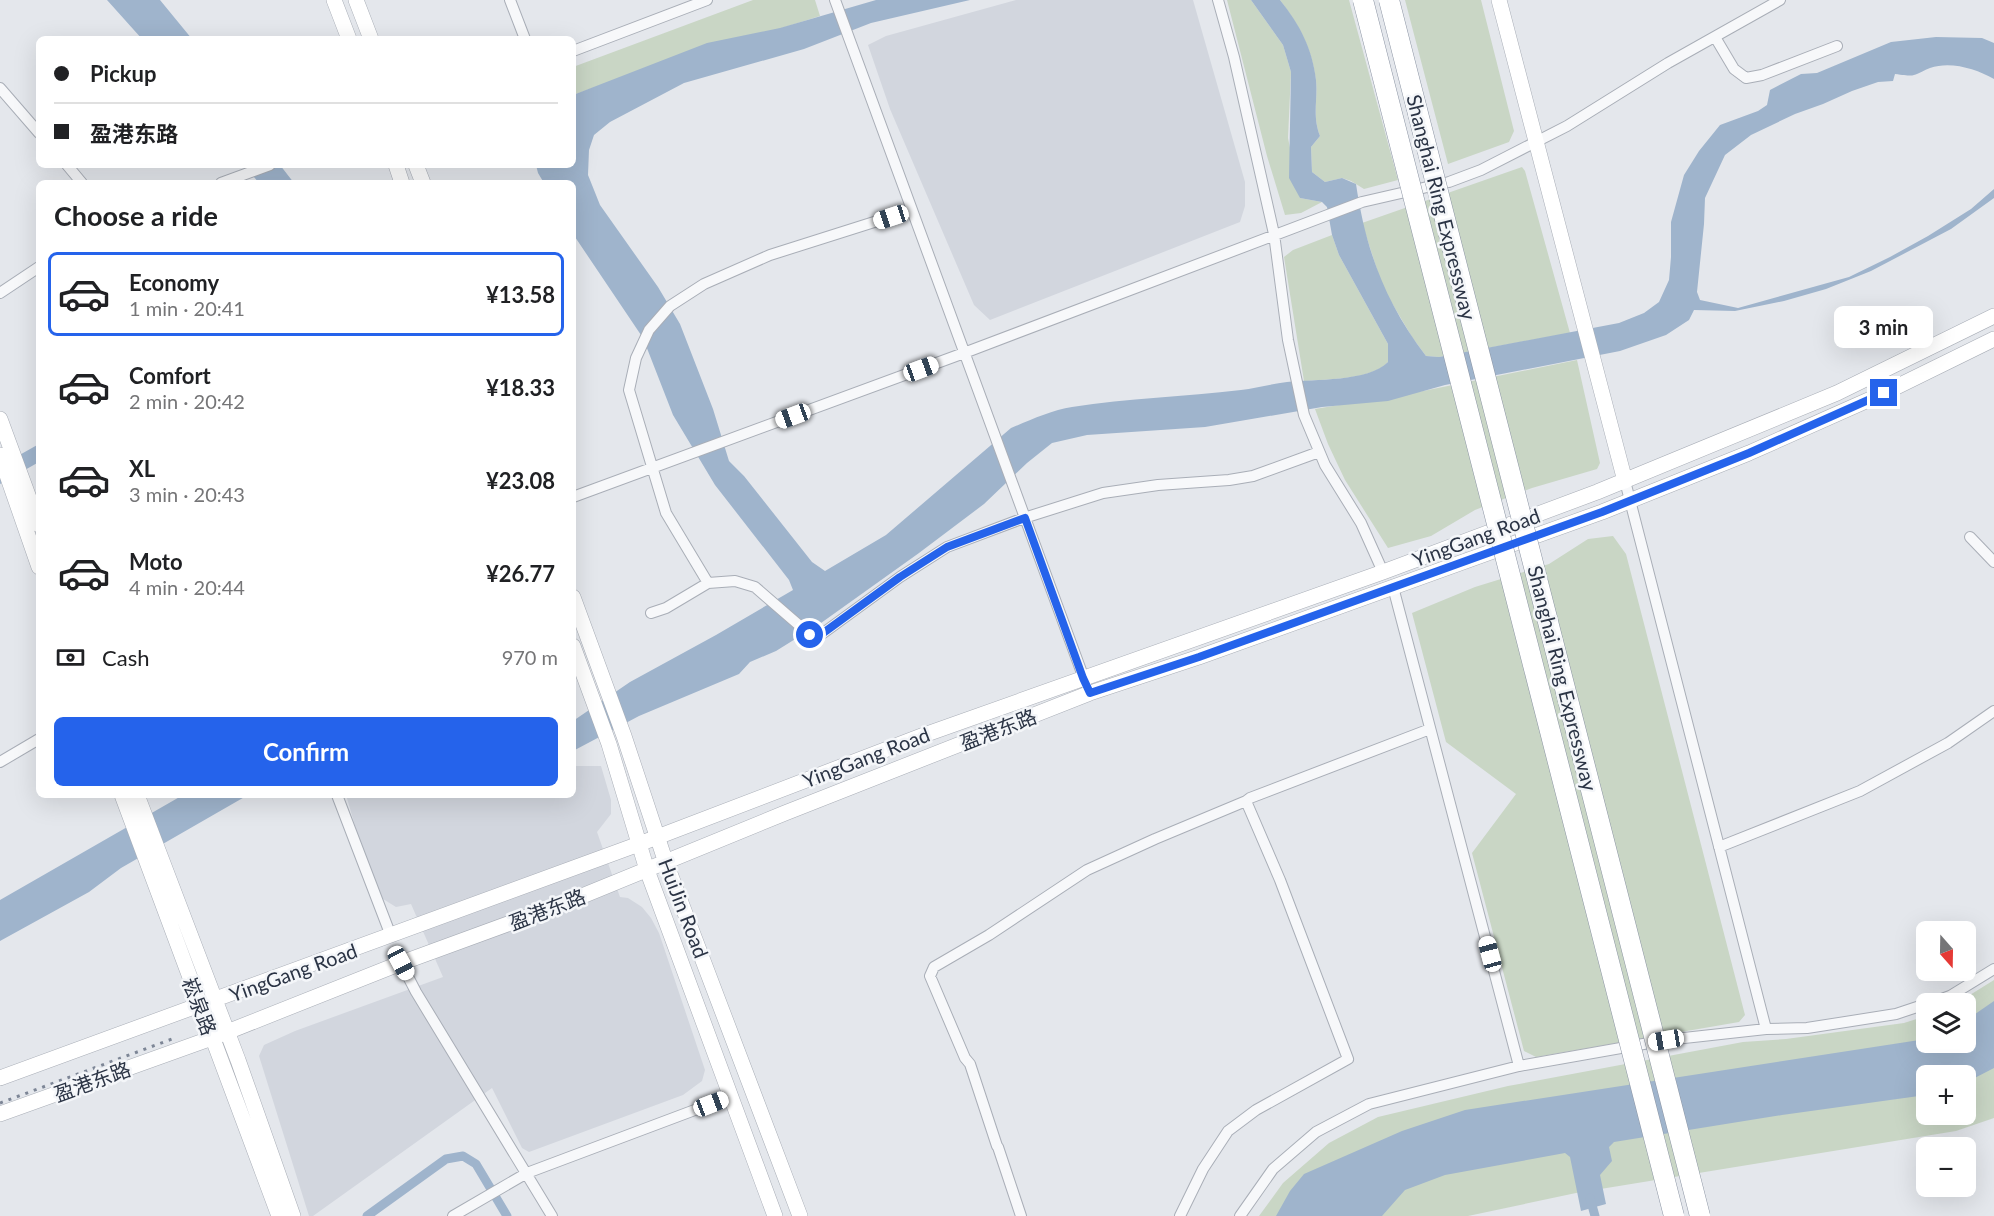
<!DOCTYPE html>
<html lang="en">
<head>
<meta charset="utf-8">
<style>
  :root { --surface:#fff; --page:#f2f2f2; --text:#202124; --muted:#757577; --line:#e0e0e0; --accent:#2563eb }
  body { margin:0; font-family:Lato,"Noto Sans SC",sans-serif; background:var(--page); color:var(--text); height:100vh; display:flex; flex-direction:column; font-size:22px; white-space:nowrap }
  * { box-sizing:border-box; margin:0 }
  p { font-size:20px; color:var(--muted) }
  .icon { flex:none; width:33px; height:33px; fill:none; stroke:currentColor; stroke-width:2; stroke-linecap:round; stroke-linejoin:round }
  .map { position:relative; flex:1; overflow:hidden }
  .side { position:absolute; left:36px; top:180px; width:540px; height:618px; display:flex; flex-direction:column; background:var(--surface); border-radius:9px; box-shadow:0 6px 24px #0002 }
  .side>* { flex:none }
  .banner { position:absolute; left:36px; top:36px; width:540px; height:132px; border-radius:9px; box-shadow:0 6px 24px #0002; display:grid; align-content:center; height:132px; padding:0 18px; background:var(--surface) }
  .needle { width:39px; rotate:160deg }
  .fabs { position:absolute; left:1916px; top:921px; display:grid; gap:12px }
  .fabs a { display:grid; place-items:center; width:60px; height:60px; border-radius:9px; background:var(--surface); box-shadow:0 6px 24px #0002; font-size:30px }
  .end { position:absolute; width:27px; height:27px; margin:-14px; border:8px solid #2563eb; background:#fff; box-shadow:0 0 0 3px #fff }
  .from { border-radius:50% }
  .bubble { position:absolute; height:42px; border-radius:9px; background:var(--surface); box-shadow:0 6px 24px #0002; font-size:20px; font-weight:700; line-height:42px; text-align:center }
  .car { position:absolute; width:18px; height:36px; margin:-18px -9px; border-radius:8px; box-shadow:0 0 4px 2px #0007; background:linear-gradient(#fff 24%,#345 0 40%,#fff 0 76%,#345 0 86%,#fff 0) }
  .banner b { display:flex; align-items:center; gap:21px; height:57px; font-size:22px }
  .banner b+b { border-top:2px solid var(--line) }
  .banner i { width:15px; height:15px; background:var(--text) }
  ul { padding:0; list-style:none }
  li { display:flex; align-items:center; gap:18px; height:84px; margin:0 12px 9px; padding:0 6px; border:3px solid transparent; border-radius:9px }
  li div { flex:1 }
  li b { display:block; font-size:22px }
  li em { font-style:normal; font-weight:700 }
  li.active { border-color:var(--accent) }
  li>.icon { width:54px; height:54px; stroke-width:1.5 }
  h2 { padding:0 18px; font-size:27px; line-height:72px }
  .pay { display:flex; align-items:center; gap:15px; height:66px; padding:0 18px; font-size:22px }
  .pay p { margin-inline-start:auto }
  .cta { display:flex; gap:12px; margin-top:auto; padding:12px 18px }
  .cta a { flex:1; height:69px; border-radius:9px; background:var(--accent); color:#fff; font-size:24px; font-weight:700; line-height:69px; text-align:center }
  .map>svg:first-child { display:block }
  .built { fill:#d2d6de }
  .green { fill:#c9d6c5; fill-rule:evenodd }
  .water { fill:#9fb4cc }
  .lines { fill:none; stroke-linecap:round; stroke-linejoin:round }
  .canal { stroke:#9fb4cc; stroke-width:9 }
  .street-casing { stroke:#a9aeb7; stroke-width:12 }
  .secondary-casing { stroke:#a9aeb7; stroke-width:16 }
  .street { stroke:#f7f8fa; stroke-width:10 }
  .secondary { stroke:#fff; stroke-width:15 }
  .rail { stroke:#7d8696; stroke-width:3; stroke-dasharray:3 6; stroke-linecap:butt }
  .highway-bridge-casing { stroke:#8b94a3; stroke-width:21; stroke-linecap:butt }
  .highway-bridge { stroke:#fff; stroke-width:20 }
  .route { stroke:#2563eb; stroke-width:8 }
  .labels { text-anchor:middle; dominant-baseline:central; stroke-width:5; stroke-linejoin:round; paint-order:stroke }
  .street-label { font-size:20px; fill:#2b3445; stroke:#f4f6f9 }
</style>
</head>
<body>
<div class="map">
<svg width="1994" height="1216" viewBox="0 0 1994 1216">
  <rect width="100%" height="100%" fill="#e4e7ec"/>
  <path class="built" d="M1016,0H1193L1245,182V206L1240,222L990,320L974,305L890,109L868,45L886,36Z
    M573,766H601L611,800V814L597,832L620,897L628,898L642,907L651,918L659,933L705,1070L702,1081L683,1095L529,1152L522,1148L492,1088L313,1216H309L259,1056L264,1045L295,1031L443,977L411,904L396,907L375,894L346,795H573Z"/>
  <path class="green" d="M753,0H815L820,16L612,81L573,95V67Z
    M1227,0H1251L1283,45L1291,72L1288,138L1300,198L1322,202L1301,213L1285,215L1267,156Z
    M1280,0H1349L1398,180L1364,189L1351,181L1342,178L1325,182L1312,172L1311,147L1320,136C1312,115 1318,101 1316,80C1312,48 1299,25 1280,0Z
    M1405,0H1481L1514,131L1509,142L1448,164Z
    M1522,167L1525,171L1570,333L1439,357L1426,356L1412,337L1383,288L1362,223Z
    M1332,235L1339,255L1388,344V362C1371,380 1328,379 1304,381L1284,257L1293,250Z
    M1577,360L1600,463L1597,469L1532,488L1475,510L1431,536L1388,548L1345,480L1328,444L1315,409L1423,391Z
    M1613,536L1626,554L1745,1015L1739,1022L1536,1057L1524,1051L1472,853L1516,794L1446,742L1412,613L1475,587L1549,564L1588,539Z
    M1994,980V1118L1956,1131L1576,1193L1468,1216H1259L1283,1183L1329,1143L1378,1117L1508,1086L1743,1042L1786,1039L1904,1023L1926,1016V1042H1965V1004L1957,1003ZM1926,1076H1965V1114H1926Z"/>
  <path class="water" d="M107,0H160L192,39H142Z
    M876,0H970L871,23L804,49L684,83L610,122L594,135L589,150L588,175L600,205L658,287L680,324L713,409L729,461L744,476L812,562L825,571L886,535L1011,428C1030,420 1052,410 1072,407C1128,398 1185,397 1241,390C1256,388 1271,384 1287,382C1314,379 1368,382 1388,362V344L1339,255L1332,235L1327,207L1322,202L1300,198L1289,178L1291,72L1283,45L1251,0H1280C1300,25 1312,48 1316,80C1318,101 1312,115 1320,136L1311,147L1312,172L1325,182L1342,178L1356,184C1366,251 1385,302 1426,356L1439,357L1619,323L1644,313L1659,302L1669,280L1671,257V222L1684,175L1699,151L1720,125L1758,111L1767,105L1770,90L1801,74L1817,73L1891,42L1936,37L1982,38L1994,43V79C1976,69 1951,61 1930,68C1911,76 1918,77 1895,74L1893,81L1878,82L1852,91L1823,104L1795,114L1751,135L1725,155L1705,198L1704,224L1697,292L1700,300L1738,308L1849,277L1890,257L1928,236L1971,209L1994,189V198L1951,229L1871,271L1826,289L1784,301L1735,311L1694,310L1689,320L1666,335L1620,351L1445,385L1388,401L1322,407L1205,427L1087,435L1052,443L1027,463L984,504L919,553L821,623L776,651L750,662L739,674L639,716L573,751V721L630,682L716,635L793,590L789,580L715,485L673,415L643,338L573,234V183H544L538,173L536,165H573V95L707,43L780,28Z
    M244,165H280L294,183H259Z
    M39,444V462L0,484V466Z
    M183,795H248L121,868L89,892L0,941V900Z
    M1994,1001V1068L1965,1083V1076H1926V1095L1782,1115L1614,1142L1609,1147L1612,1161L1600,1175L1606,1204L1581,1211L1570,1157L1565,1153L1445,1175L1405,1190L1382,1216H1276L1290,1191L1304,1174L1402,1131L1465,1110L1926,1039V1042H1965V1021Z"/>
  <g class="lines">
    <path class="canal" d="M1590,1198L1595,1216
      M367,1216L446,1159L463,1156L476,1164L507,1216"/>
    <defs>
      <path id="street" d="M510,0L525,39
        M835,0L1086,684
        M1218,0L1234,57L1274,234L1288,340L1304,415L1325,465L1361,523L1383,572
        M1715,37L1734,69L1746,78L1762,75L1837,46
        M573,51L707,0
        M0,88L39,133
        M67,165L82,183
        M221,183L270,165
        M0,293L39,267
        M1625,481L1766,1029
        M573,497L964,353L1362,202L1449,182L1481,170L1567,126L1668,63L1780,0
        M1970,537L1994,562
        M708,583L666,513L629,390L636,358L649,330L670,306L704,284L770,255L912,210
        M1393,587L1519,1066
        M651,613L666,608L708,583L735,581L755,587L815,639L900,577L947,547L1024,518L1103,493L1158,485L1229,480L1253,476L1319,452
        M0,762L39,739
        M337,795L391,936
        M1719,847L1860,791L1948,743L1994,711
        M401,963L416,992L552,1216
        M1928,1004L1950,996L1994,969
        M997,1146L970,1064L965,1058L930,976L934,967L989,935L1087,870L1155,839L1246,801L1250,798L1430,729
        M998,1147L1021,1216
        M453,1216L527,1173L732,1096
        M1180,1216L1203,1169L1228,1131L1256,1110L1348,1059L1280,880L1246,801
        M1240,1216L1273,1169L1316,1132L1369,1104L1519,1066L1666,1040L1766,1029L1807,1028L1896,1014L1926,1004"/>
      <path id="secondary" d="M334,0L349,39
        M356,0L371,39
        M1499,0L1625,481
        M396,165L402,183
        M416,165L423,183
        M0,419L39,525
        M0,455L39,567
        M573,597L624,736L666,863L800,1216
        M573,646L609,744L647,870L775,1216
        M122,795L279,1216
        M137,795L238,1060L293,1216
        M0,1078L639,844L924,735L1383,572L1597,492L1837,393L1994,316
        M0,1114L212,1038L401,963L565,903L785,813L1090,693L1199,657L1602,512L1749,453L1884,393L1994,339"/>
    </defs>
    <use href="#street" class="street-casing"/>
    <use href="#secondary" class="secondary-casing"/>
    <use href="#street" class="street"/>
    <use href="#secondary" class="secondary"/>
    <path class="rail" d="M0,1103L172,1039"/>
    <defs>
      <path id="highway-bridge" d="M1363,0L1674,1216
        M1389,0L1700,1216"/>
    </defs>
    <use href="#highway-bridge" class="highway-bridge-casing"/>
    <use href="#highway-bridge" class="highway-bridge"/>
  </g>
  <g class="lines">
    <path class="route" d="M810,635L815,639L900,577L947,547L1025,518L1083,678L1090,693L1199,657L1602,512L1749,453L1884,393"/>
  </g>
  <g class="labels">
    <g class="street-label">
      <text transform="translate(1442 207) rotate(76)">Shanghai Ring Expressway</text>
      <text transform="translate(1476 537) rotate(-20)">YingGang Road</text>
      <text transform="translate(1563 678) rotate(76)">Shanghai Ring Expressway</text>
      <text transform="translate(998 729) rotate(-21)">盈港东路</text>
      <text transform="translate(866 757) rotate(-21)">YingGang Road</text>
      <text transform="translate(684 908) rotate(69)">HuiJin Road</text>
      <text transform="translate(547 909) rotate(-21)">盈港东路</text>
      <text transform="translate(293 972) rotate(-20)">YingGang Road</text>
      <text transform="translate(200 1006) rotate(69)">崧泉路</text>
      <text transform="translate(92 1081) rotate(-20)">盈港东路</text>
    </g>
  </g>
</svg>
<div class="fabs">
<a><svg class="needle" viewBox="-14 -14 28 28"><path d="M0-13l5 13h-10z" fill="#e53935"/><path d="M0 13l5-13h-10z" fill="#757577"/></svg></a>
<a><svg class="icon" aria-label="layers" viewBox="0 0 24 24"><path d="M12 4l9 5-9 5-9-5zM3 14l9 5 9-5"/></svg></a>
<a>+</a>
<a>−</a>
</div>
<i class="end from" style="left:810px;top:635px"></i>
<i class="end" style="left:1884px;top:393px"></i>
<div class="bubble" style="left:1834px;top:306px;width:99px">3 min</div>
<i class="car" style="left:891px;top:217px;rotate:252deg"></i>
<i class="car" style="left:921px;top:369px;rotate:70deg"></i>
<i class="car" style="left:793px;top:416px;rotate:250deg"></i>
<i class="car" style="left:1490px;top:954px;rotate:345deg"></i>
<i class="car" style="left:401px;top:963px;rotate:152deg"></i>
<i class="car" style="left:1666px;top:1040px;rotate:260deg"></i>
<i class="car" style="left:711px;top:1104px;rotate:69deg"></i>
<div class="banner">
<b><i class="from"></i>Pickup</b>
<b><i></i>盈港东路</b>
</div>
<section class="side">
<h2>Choose a ride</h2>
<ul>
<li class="active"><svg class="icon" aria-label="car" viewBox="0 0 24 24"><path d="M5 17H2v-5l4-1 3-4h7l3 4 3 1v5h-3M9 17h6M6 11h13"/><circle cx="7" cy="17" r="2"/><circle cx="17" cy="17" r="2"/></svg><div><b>Economy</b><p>1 min · 20:41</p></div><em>¥13.58</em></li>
<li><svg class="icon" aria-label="car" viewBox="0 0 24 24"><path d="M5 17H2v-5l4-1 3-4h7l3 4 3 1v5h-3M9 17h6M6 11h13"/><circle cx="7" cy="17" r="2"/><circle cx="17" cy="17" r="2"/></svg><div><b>Comfort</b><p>2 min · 20:42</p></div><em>¥18.33</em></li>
<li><svg class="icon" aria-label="car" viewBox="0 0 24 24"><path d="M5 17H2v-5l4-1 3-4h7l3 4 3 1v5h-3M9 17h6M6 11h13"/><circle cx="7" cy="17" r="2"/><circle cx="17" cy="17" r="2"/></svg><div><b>XL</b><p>3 min · 20:43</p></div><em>¥23.08</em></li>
<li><svg class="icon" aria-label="car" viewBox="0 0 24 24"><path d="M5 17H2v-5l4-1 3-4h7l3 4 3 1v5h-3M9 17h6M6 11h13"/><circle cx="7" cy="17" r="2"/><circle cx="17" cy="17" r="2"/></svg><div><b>Moto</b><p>4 min · 20:44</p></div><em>¥26.77</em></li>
</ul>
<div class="pay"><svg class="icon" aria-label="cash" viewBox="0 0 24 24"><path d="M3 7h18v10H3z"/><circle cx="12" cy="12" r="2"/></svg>Cash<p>970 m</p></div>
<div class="cta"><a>Confirm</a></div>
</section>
</div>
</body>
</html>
